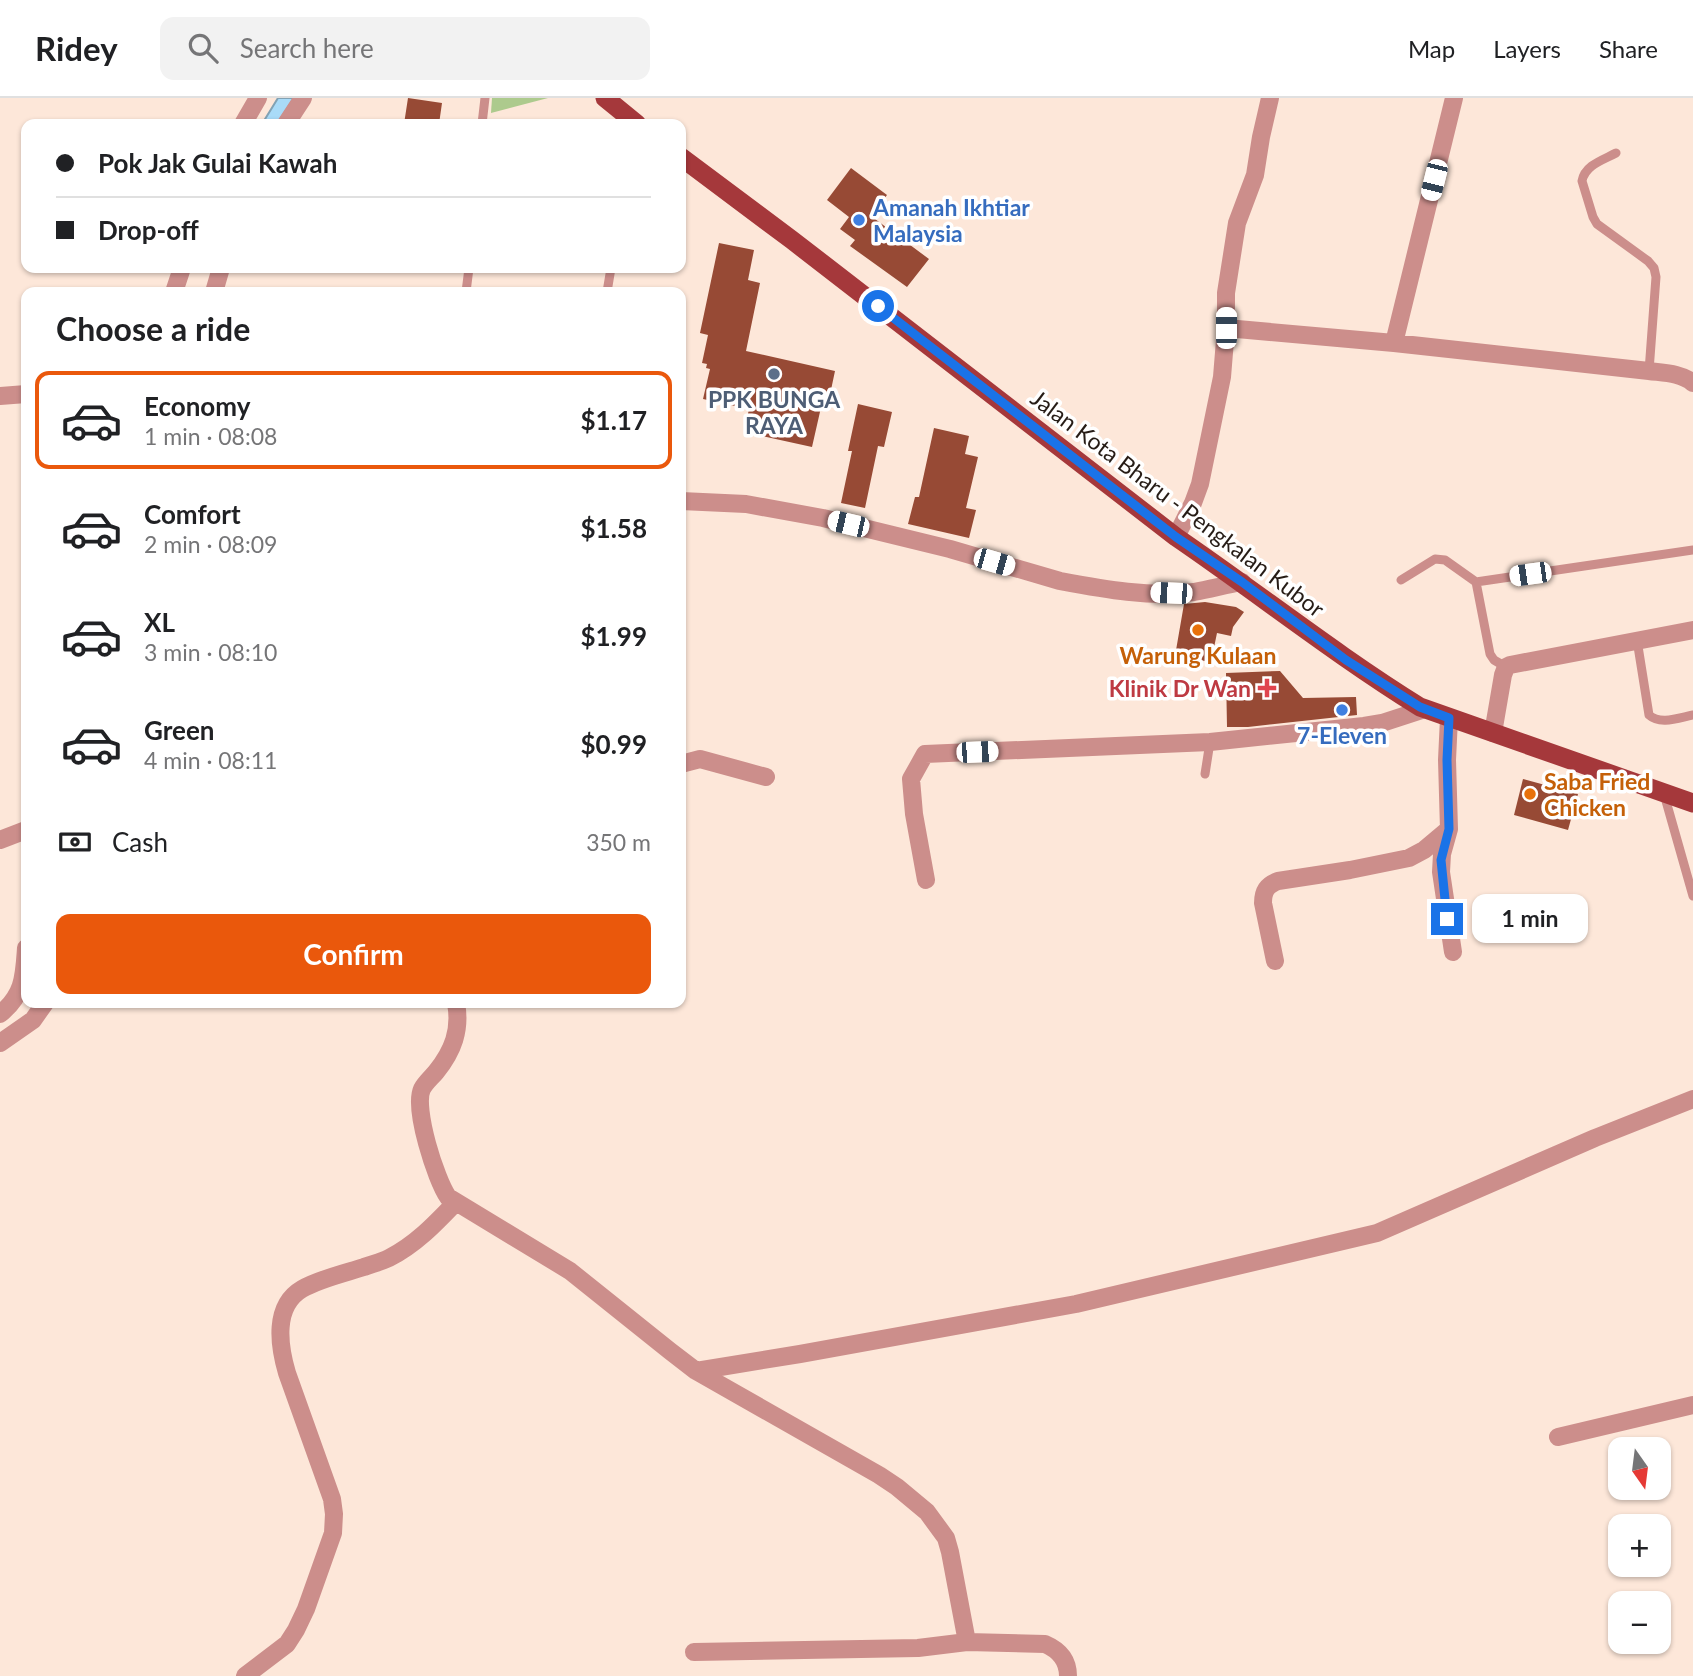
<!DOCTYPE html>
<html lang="en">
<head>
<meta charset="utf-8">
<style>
  :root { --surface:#fff; --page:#f2f2f2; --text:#202124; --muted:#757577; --line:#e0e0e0; --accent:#ea580c }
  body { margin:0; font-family:Lato,sans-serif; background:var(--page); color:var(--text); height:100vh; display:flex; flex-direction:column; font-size:26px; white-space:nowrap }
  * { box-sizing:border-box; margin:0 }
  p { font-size:23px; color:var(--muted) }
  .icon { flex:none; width:38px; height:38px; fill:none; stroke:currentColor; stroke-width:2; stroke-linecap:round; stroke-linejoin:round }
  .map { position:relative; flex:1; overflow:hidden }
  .side { position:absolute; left:21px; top:189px; width:665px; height:721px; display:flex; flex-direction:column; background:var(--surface); border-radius:14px; box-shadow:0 2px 5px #0004 }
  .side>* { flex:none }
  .hud { position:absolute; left:21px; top:21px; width:665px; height:154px; border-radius:14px; box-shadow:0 2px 5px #0004; display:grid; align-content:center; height:154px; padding:0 35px; background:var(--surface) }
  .needle { width:46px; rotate:166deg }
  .tools { position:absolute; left:1608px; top:1339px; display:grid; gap:14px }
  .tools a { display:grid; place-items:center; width:63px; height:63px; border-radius:14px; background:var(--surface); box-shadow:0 2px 5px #0004; font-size:35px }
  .end { position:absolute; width:32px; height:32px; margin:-16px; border:9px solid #1a73e8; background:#fff; box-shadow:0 0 0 4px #fff }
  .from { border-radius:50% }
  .bubble { position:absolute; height:49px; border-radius:14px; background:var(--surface); box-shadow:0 2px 5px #0004; font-size:23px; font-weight:700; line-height:49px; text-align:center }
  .car { position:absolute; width:21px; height:42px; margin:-21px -10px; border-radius:9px; box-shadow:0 0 5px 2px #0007; background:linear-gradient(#fff 24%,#345 0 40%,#fff 0 76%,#345 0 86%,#fff 0) }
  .hud b { display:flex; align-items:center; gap:24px; height:66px; font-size:26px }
  .hud b+b { border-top:2px solid var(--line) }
  .hud i { width:18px; height:18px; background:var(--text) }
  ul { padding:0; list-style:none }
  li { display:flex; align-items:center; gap:21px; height:98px; margin:0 14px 10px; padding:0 21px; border:4px solid transparent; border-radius:14px }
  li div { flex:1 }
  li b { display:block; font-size:26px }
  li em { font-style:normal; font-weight:700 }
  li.on { border-color:var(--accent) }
  li>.icon { width:63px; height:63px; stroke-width:1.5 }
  h2 { padding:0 35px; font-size:32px; line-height:84px }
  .pay { display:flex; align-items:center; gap:18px; height:77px; padding:0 35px; font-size:26px }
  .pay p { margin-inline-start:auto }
  .button { display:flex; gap:14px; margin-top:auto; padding:14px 35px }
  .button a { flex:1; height:80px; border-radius:14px; background:var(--accent); color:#fff; font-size:28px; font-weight:700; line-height:80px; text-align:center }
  header { display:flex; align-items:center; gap:42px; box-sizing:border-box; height:98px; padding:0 35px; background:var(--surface); border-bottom:2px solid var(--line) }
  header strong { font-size:33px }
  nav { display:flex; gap:38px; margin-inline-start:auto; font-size:24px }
  .search { width:490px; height:63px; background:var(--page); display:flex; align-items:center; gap:18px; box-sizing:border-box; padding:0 24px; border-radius:14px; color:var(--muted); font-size:26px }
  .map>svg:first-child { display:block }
  .green { fill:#adca8d }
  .water { fill:#a9dbf8; stroke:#82a2b4; stroke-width:2 }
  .building { fill:#974a35 }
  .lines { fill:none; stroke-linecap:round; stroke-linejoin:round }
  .service { stroke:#cc8e8b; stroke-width:9 }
  .minor { stroke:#cc8e8b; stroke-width:18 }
  .primary { stroke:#a5383b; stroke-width:19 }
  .route { stroke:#1a73e8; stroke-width:9 }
  .shop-dot { fill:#3f7fe0; stroke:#fff; stroke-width:2.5 }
  .service-dot { fill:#5c6f8a; stroke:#fff; stroke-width:2.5 }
  .food-dot { fill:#e8710a; stroke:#fff; stroke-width:2.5 }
  .health-dot { fill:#e0444e; stroke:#fff; stroke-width:2.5 }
  .labels { text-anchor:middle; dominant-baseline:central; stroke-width:7; stroke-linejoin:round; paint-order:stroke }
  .shop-label { font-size:23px; font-weight:bold; fill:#366cbe; stroke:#fff; text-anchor:start }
  .service-label { font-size:23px; font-weight:bold; fill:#4e5e75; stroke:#fff }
  .street-label { font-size:23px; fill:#261c16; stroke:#fff }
  .food-label { font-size:23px; font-weight:bold; fill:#c56008; stroke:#fff }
  .health-label { font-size:23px; font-weight:bold; fill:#be3a42; stroke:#fff; text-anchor:end }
</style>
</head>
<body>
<header>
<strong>Ridey</strong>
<div class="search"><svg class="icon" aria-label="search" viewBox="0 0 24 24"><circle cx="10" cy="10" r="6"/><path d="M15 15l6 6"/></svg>Search here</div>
<nav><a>Map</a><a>Layers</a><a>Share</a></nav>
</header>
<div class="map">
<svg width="1693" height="1578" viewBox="0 0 1693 1578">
  <rect width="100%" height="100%" fill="#fde7d9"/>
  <path class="green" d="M492,0H548L491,15Z"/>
  <path class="water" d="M278,0H294L277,26H262Z"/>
  <path class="building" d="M408,0L442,5L439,26H404Z
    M851,70L887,97L871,118L929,161L907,189L850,148L855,142L840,131L849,119L827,102Z
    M719,145L754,152L748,182L760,185L746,253L835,273L828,306L822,305L812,349L744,334L749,311L703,301L710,271L706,270L707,266L702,265L708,237L700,235Z
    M858,306L892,314L884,349L878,348L865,410L841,405L852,353H848Z
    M934,330L969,338L965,356L978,359L966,410L976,412L969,440L908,426L915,399H919Z
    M1205,504L1236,509L1244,514L1233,529L1231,538L1217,535L1211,564L1175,558L1184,506Z
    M1280,573L1303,600L1356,599L1357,617L1248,629H1227L1226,575Z
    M1523,681L1578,696L1568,732L1514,717Z"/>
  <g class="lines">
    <path class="service" d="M482,26L485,0
      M1616,55C1603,62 1585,67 1582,83L1593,119L1597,126L1648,163L1654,170L1656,179L1649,273
      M466,194L469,170
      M607,194L611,170
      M1401,482L1435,461L1445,462L1476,484
      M1637,542L1649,617C1660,627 1678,620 1693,617
      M1506,569L1494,562L1490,556L1476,484L1693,452
      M1205,676L1210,644
      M1664,696L1693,798"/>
    <path class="minor" d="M243,26L258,0
      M286,26L303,0
      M174,194L182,170
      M214,194L221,170
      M1226,230L1394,245L1649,273C1664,275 1681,275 1693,285
      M1394,245L1454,0
      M0,298L26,296
      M681,403L746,406L823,420L950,451L1060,483C1103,491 1151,500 1194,494C1210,491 1226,487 1242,484
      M1176,439L1193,405L1200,386L1222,279L1226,230V195L1237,125L1255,77L1261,39L1270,0
      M1493,635L1503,577L1506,569L1510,567L1693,532
      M681,666L700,661L766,679
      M1449,731L1442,756L1441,774L1453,854
      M0,742L26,732
      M926,782L914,716L911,681L925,656L1210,644L1364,628L1382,625L1425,611
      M1275,863L1263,805C1263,793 1267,787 1278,783L1350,772L1409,760L1424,752L1449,731L1447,662L1449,620
      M456,905C461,932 453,953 436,974C431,980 425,985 422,991C413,1010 436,1082 448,1099L570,1173L670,1253L696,1273L879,1377L897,1389L927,1414L946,1440L950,1454L967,1544L1045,1546C1059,1552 1068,1562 1068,1578
      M0,916C24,897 24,878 26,850
      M0,945L33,922L45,905
      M696,1273L800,1256L1076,1206L1377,1135L1595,1040L1693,1001
      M1558,1339L1693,1307
      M694,1554L918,1550L967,1544
      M245,1578L287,1546L296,1532L306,1511L333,1435L334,1416L332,1401L287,1275C279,1248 273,1208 302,1191C319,1181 345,1175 364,1169C372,1166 381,1164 389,1160C416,1146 435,1126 456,1104"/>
    <path class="primary" d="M605,0L637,26
      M681,59L792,142L1176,439C1258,495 1336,557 1420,609L1693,705"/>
  </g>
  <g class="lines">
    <path class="route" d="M878,208L1176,439L1242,484L1346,562L1420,609L1449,620L1447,662L1449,731L1441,762L1447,821"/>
  </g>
  <g class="shop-dot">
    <circle cx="859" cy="122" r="7"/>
    <circle cx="1342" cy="612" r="7"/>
  </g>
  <circle class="service-dot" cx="774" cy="276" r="7"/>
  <g class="food-dot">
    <circle cx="1198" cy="532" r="7"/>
    <circle cx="1530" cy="696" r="7"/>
  </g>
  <path class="health-dot" d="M1263.5 579.5h7v7h7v7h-7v7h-7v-7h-7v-7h7z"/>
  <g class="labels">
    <g class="shop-label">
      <text x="873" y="109">Amanah Ikhtiar<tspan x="873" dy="26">Malaysia</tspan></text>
      <text x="1342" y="637" text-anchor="middle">7-Eleven</text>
    </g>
    <g class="service-label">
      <text x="774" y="301">PPK BUNGA<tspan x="774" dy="26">RAYA</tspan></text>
    </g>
    <g class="street-label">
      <text transform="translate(1178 405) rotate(37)">Jalan Kota Bharu - Pengkalan Kubor</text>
    </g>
    <g class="food-label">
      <text x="1198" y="557">Warung Kulaan</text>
      <text x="1544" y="683" text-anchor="start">Saba Fried<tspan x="1544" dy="26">Chicken</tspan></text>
    </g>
    <g class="health-label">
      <text x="1251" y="590">Klinik Dr Wan</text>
    </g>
  </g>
</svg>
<div class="tools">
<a><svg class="needle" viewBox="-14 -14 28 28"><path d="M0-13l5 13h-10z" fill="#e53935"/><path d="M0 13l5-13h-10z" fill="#757577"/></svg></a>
<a>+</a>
<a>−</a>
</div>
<i class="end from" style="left:878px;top:208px"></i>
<i class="end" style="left:1447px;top:821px"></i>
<div class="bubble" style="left:1472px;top:796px;width:116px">1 min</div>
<i class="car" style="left:1434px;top:82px;rotate:194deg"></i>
<i class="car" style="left:1226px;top:230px;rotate:0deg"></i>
<i class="car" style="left:848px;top:426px;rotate:283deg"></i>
<i class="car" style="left:994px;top:464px;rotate:106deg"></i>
<i class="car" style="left:1530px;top:476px;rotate:262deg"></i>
<i class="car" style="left:1171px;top:495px;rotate:272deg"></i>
<i class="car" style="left:977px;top:654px;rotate:88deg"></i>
<div class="hud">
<b><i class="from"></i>Pok Jak Gulai Kawah</b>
<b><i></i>Drop-off</b>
</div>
<section class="side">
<h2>Choose a ride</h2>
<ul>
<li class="on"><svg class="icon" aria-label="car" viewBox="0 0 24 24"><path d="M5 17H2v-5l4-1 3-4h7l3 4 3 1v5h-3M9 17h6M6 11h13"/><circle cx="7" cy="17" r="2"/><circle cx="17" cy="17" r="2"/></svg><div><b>Economy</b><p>1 min · 08:08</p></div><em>$1.17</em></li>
<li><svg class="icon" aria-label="car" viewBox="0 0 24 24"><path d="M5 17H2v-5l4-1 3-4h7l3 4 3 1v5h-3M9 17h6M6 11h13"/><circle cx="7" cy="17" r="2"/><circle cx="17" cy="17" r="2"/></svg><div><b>Comfort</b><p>2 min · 08:09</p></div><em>$1.58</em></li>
<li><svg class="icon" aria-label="car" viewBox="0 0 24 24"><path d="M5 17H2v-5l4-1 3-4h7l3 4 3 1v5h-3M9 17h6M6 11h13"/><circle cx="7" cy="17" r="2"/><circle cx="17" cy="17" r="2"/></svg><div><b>XL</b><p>3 min · 08:10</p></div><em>$1.99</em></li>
<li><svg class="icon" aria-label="car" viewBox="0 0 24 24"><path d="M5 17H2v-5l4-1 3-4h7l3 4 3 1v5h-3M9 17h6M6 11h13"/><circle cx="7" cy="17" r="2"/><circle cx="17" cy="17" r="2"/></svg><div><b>Green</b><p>4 min · 08:11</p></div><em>$0.99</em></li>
</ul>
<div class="pay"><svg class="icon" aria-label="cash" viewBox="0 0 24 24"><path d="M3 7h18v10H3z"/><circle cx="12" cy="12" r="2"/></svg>Cash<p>350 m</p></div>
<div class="button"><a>Confirm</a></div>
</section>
</div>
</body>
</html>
